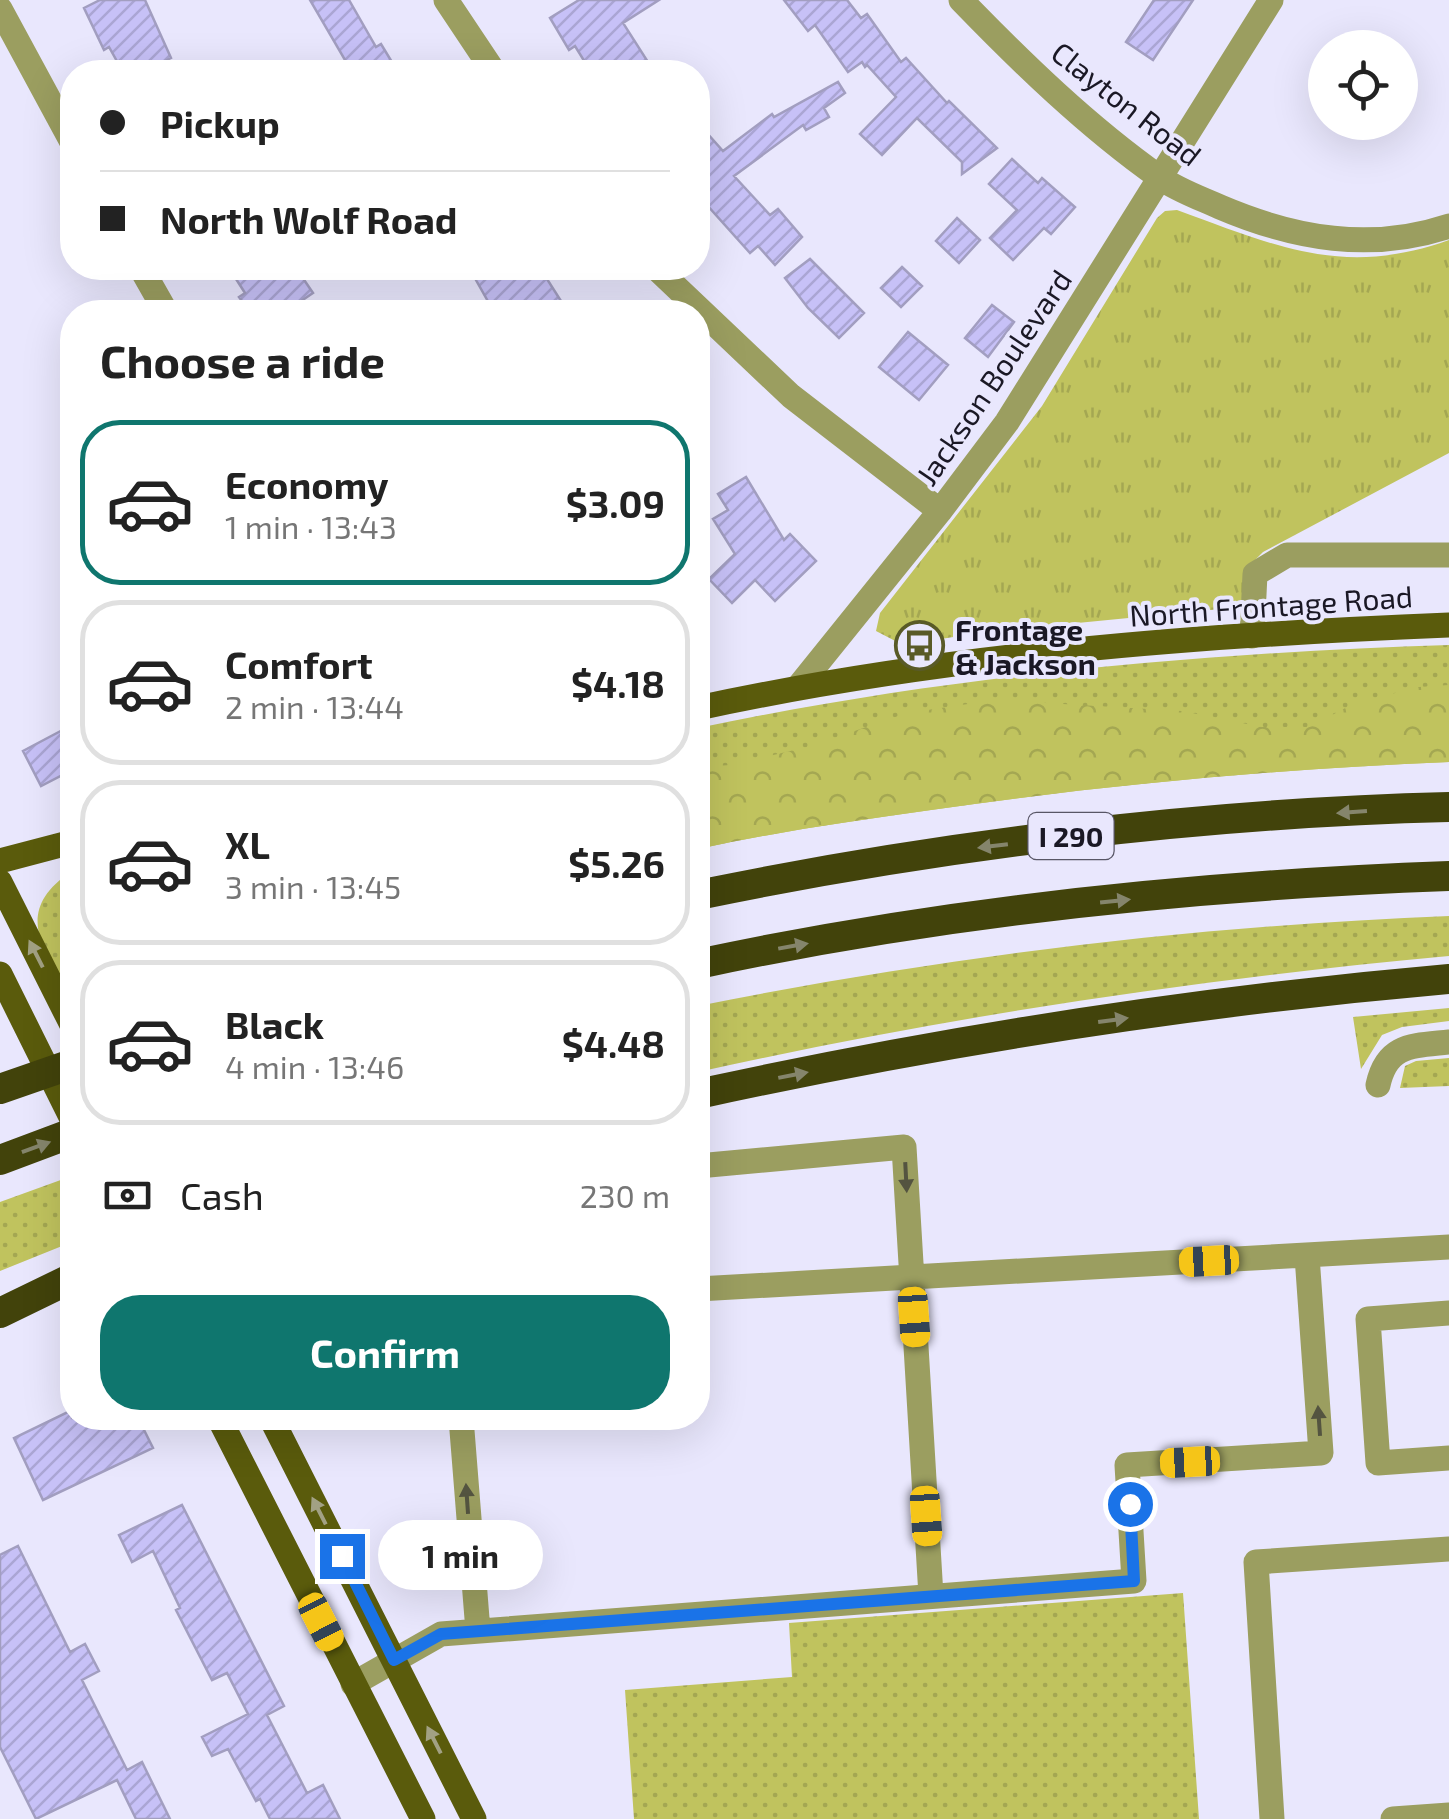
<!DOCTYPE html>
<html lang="en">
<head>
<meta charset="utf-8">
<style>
  :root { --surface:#fff; --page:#f2f2f2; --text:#222; --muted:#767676; --line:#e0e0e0; --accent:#0f766e }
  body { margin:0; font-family:"Exo 2",sans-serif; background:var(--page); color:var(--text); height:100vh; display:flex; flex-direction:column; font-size:38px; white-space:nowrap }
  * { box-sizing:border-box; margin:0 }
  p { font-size:32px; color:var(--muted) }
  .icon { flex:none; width:55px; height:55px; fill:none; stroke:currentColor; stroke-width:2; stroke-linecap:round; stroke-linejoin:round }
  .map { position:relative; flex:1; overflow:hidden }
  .drawer { position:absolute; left:60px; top:300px; width:650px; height:1130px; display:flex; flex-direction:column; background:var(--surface); border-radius:40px; box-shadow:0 10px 40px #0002 }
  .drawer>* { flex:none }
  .guide { position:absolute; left:60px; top:60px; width:650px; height:220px; border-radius:40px; box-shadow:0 10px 40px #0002; display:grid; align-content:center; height:220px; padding:0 40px; background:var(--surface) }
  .fabs { position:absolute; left:1308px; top:30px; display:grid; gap:20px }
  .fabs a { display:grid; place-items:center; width:110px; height:110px; border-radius:50%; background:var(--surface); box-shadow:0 10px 40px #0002; font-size:50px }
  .end { position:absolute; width:45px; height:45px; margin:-22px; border:12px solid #1a73e8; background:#fff; box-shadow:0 0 0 5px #fff }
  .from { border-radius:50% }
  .bubble { position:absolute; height:70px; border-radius:35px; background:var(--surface); box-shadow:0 10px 40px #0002; font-size:32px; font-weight:700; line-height:70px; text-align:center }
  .car { position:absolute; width:30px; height:60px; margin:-30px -15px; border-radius:12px; box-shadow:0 0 8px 2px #0007; background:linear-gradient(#f5c518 24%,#345 0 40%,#f5c518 0 76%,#345 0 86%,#f5c518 0) }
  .guide b { display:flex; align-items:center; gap:35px; height:95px; font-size:38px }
  .guide b+b { border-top:2px solid var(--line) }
  .guide i { width:25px; height:25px; background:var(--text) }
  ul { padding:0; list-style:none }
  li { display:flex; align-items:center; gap:30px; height:165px; margin:0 20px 15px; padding:0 20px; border:5px solid var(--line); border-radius:40px }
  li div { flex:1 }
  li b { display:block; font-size:38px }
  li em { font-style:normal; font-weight:700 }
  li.on { border-color:var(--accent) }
  li>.icon { width:90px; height:90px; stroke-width:1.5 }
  h2 { padding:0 40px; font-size:45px; line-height:120px }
  .pay { display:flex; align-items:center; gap:25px; height:110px; padding:0 40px; font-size:38px }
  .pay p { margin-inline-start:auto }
  .button { display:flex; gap:20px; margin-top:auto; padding:20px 40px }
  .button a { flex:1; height:115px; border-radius:40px; background:var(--accent); color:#fff; font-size:40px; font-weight:700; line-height:115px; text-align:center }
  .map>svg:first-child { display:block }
  .grass { fill:url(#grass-dots) }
  .forest { fill:url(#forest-crowns) }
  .park { fill:url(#park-tufts) }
  .building { fill:url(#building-hatch); stroke:#a29ec0; stroke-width:2.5 }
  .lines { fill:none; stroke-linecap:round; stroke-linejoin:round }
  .minor { stroke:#9b9e60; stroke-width:25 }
  .major { stroke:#5a5b0c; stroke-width:25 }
  .highway { stroke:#42430b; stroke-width:30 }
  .highway-bridge { stroke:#42430b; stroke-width:30 }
  .oneway { fill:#85856c }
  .oneway2 { fill:#a2a184 }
  .oneway3 { fill:#545440 }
  .route { stroke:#1a73e8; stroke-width:12 }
  .labels { text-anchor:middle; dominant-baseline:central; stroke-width:8; stroke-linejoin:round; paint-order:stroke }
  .shield { fill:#e9e7fd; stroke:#585666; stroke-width:2.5 }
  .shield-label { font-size:28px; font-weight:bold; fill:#1a1825 }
  .street-label { font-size:30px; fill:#1a1825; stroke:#e9e7fd }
  .poi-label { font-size:30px; font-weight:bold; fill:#1a1825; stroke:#e9e7fd; text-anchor:start }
</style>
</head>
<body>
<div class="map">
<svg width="1449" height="1819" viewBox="0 0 1449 1819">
  <defs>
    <pattern id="grass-dots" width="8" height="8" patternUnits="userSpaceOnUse" patternTransform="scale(2.5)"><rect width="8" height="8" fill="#c0c35e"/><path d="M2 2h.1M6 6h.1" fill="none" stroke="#a4a752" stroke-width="1.8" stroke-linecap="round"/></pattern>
    <pattern id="forest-crowns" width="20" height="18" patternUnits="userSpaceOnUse" patternTransform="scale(2.5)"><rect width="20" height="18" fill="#c0c35e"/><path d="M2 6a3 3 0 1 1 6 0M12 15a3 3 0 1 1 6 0" fill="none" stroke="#a4a752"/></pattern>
    <pattern id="park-tufts" width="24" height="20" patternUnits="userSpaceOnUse" patternTransform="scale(2.5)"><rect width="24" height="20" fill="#c0c35e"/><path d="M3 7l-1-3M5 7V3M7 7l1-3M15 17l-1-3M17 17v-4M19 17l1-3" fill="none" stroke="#a4a752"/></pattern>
    <pattern id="building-hatch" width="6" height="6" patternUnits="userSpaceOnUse" patternTransform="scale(2.5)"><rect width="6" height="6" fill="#c7c1f7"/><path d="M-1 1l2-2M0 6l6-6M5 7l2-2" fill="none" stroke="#aaa5d4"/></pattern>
  </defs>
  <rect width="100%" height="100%" fill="#e9e7fd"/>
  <path class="grass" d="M1449,645V762C1276,769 1103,785 931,810C853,821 775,832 698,849V728C944,676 1197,653 1449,645Z
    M72,871V1005C47,952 9,913 72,871Z
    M1449,916V956C1197,979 945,1017 698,1072V1006C946,956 1196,926 1449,916Z
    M1449,1008V1021L1402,1027L1382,1035L1361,1069L1353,1017Z
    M1449,1058V1086L1400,1088L1405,1066L1416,1061Z
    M69,1177L72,1185V1242L0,1271V1202Z
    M1183,1593L1199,1819H634L625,1690L792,1677L789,1623Z"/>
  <path class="forest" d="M1449,685V762C1276,769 1103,785 931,810C853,821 775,832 698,849V767L731,765L811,746L907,713L995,700L1182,711L1262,727H1309L1355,703L1419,687Z"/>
  <path class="park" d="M1177,210C1276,246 1343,278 1449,240V453L1263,552L1245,570L1241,607L985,632L903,645L876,631L880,613L1042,406L1157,218L1165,211Z"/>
  <path class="building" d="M100,0H145L171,58L163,62L168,72H123L109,47L104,50L84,8Z
    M310,0H349L376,47L381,44L398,72H352Z
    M579,0H659L623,23L648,62L631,72H591L575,46L569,50L550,18Z
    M784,0H847L861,18L867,14L901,62L906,58L947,103L949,101L997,148L962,174V162L917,118L882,155L860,134L896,97L867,65L865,67L862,62L848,72L815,25L808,31Z
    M1154,0H1193L1153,60L1126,42Z
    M838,82L845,93L824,108L829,117L806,130L803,125L734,176L770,215L778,209L802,237L775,265L758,246L750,253L698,195V123L723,151L772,114L774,117Z
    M1012,159L1038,183L1042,178L1075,207L1051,234L1044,228L1013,260L990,238L1017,210L989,184Z
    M957,218L980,240L959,263L936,241Z
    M810,259L864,313L839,338L808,308L785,278Z
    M902,267L922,286L901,307L881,288Z
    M229,268H296L313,293L285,312H250L239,297L245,293Z
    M499,268H540L568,312H494L476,280Z
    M992,305L1014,322L988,357L965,338Z
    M908,332L948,365L919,400L879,367Z
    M746,477L784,540L790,534L816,561L775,601L755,580L732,603L709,579L735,554L713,519L728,510L718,494Z
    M72,725V770L41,786L23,751Z
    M72,1410V1418H138L153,1448L43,1500L14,1438Z
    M182,1505L284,1706L267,1715L307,1793L323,1785L340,1819H270L260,1799L256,1801L228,1749L212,1756L202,1737L248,1714L227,1673L212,1680L176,1610L180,1608L153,1551L132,1562L119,1535Z
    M18,1546L70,1652L85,1644L99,1671L82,1680L127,1770L142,1762L170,1819H136L117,1780L36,1819L0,1747V1555Z"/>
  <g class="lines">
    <path class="minor" d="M446,0L494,72
      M961,0C1022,63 1087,126 1159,177C1177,190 1200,198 1220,207C1295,239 1371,252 1449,226
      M0,9L72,142
      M141,268L166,312
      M656,268L791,396L940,511
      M1252,636L1255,574L1287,555H1449
      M799,686L940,511L1007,422L1271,0
      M1378,1085C1387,1044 1412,1046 1449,1042
      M698,1166L904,1147L931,1596
      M698,1289L1449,1247
      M1449,1313L1368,1319L1378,1463L1449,1458
      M461,1418L478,1631
      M353,1684L441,1634L1134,1581L1127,1465L1321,1453L1307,1256
      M1272,1819L1256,1562L1449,1549
      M1393,1819L1449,1815"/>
    <path class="major" d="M698,708C943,655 1198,635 1449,625
      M0,861L72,842
      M0,882L72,1025
      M0,974L72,1119
      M219,1418L423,1819
      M271,1418L474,1819"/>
    <path class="highway" d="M698,895C940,845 1202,813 1449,807
      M698,964C940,912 1201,885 1449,876
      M698,1094C945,1040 1197,1001 1449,979
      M0,1160L72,1133
      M0,1313L72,1278"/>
    <path class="highway-bridge" d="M0,1089L72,1064"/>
  </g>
  <defs><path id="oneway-solid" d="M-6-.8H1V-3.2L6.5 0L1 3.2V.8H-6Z" transform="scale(2.5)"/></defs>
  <g class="oneway">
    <use href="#oneway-solid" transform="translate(1352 812) rotate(176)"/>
    <use href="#oneway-solid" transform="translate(993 846) rotate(173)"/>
    <use href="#oneway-solid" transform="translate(1115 901) rotate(-6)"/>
    <use href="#oneway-solid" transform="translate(793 946) rotate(-10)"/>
    <use href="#oneway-solid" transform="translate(1113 1020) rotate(-8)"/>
    <use href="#oneway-solid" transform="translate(793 1075) rotate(-11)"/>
    <use href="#oneway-solid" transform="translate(36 1147) rotate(-20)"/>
  </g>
  <g class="oneway2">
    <use href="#oneway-solid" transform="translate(36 954) rotate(-117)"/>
    <use href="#oneway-solid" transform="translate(319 1511) rotate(-117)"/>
    <use href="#oneway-solid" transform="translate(434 1740) rotate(-117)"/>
  </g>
  <g class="oneway3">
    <use href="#oneway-solid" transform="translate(906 1177) rotate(87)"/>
    <use href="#oneway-solid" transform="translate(1319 1421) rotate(-94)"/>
    <use href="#oneway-solid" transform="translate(467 1499) rotate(-94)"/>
  </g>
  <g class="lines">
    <path class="route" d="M342,1556L394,1660L441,1634L1134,1581L1130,1504"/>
  </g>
  <defs>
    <symbol id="bus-ring" viewBox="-11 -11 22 22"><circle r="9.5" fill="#e9e7fd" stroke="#595a27" stroke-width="1.5"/><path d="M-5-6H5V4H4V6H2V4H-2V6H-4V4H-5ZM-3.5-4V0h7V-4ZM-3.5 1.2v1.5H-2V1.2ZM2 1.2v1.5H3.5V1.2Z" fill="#595a27"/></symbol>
  </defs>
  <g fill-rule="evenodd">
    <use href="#bus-ring" x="892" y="618" width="55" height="55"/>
  </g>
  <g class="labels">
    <rect class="shield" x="1028.5" y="813" width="85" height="46" rx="8"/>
    <g class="shield-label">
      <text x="1071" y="836">I 290</text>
    </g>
    <g class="street-label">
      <text transform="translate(1127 103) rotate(38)">Clayton Road</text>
      <text transform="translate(993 377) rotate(-56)">Jackson Boulevard</text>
      <text transform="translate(1271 605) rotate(-4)">North Frontage Road</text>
    </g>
    <g class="poi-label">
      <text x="955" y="629">Frontage<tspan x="955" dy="34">&amp; Jackson</tspan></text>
    </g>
  </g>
</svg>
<div class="fabs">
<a><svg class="icon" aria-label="locate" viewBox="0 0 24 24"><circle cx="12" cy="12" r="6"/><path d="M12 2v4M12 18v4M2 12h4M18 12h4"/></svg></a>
</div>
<i class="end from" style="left:1130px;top:1504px"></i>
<i class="end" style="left:342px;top:1556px"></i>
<div class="bubble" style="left:378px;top:1520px;width:165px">1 min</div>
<i class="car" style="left:1209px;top:1261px;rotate:267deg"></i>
<i class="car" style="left:914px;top:1317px;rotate:176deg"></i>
<i class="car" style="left:1190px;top:1462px;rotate:267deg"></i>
<i class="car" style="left:926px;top:1516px;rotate:176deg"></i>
<i class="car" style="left:321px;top:1622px;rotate:153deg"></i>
<div class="guide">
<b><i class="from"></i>Pickup</b>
<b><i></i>North Wolf Road</b>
</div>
<section class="drawer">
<h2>Choose a ride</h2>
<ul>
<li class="on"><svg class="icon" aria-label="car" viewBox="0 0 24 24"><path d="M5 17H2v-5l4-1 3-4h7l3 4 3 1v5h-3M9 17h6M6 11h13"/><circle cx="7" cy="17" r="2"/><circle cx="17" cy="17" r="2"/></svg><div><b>Economy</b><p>1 min · 13:43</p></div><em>$3.09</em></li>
<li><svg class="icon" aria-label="car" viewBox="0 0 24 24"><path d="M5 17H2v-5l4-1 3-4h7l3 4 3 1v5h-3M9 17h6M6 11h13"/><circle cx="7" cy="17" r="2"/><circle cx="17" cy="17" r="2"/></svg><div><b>Comfort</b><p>2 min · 13:44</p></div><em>$4.18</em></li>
<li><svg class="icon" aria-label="car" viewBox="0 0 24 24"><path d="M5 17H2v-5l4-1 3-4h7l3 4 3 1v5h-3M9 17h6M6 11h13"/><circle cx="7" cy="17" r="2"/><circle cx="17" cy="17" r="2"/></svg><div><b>XL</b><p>3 min · 13:45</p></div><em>$5.26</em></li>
<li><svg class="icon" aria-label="car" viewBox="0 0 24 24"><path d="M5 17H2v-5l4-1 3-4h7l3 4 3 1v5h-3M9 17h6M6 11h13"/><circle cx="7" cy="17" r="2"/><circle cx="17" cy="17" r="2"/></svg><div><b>Black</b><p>4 min · 13:46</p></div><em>$4.48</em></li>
</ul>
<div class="pay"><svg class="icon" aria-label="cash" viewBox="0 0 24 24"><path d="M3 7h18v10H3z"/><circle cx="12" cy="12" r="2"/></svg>Cash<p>230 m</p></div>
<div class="button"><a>Confirm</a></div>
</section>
</div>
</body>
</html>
